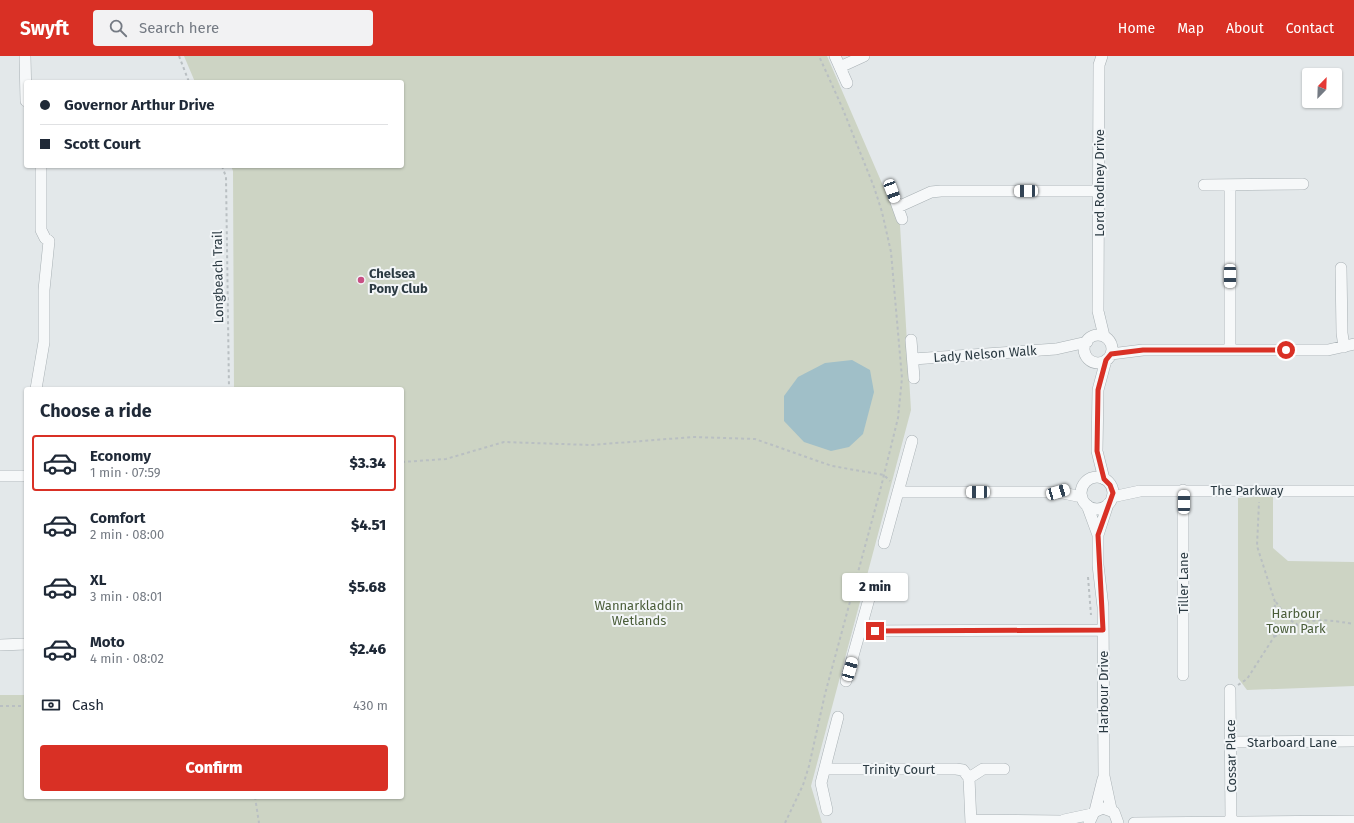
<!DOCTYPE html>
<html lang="en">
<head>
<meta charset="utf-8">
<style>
  :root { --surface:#fff; --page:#f2f2f3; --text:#1f2937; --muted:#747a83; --line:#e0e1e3; --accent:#d93025 }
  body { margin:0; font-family:"Fira Sans",sans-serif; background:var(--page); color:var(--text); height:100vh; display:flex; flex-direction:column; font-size:15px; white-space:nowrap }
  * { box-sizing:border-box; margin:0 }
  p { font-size:13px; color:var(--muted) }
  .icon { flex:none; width:22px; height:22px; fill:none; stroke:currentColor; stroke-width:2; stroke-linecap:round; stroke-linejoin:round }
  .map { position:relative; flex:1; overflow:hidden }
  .side { position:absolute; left:24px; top:331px; width:380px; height:412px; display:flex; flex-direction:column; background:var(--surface); border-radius:4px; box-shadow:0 1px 3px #0004 }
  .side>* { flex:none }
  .top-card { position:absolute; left:24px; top:24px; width:380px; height:88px; border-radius:4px; box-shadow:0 1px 3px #0004; display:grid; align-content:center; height:88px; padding:0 16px; background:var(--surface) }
  .needle { width:26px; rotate:23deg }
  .tools { position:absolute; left:1302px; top:12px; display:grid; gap:8px }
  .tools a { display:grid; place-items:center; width:40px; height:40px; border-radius:4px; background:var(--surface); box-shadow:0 1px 3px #0004; font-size:20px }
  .end { position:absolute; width:18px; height:18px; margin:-9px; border:5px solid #d93025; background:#fff; box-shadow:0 0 0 2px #fff }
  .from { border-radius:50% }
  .bubble { position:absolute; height:28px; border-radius:4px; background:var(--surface); box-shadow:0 1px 3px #0004; font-size:13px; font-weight:800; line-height:28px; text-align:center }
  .car { position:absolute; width:12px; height:24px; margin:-12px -6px; border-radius:5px; box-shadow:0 0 3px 1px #0007; background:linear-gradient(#fff 24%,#345 0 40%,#fff 0 76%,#345 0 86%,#fff 0) }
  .top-card b { display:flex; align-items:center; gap:14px; height:38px; font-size:15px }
  .top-card b+b { border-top:1px solid var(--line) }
  .top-card i { width:10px; height:10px; background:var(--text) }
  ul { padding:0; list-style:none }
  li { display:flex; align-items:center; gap:12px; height:56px; margin:0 8px 6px; padding:0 8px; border:2px solid transparent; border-radius:4px }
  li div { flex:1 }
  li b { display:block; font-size:15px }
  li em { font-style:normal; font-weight:800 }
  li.on { border-color:var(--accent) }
  li>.icon { width:36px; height:36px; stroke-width:1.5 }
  h2 { padding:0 16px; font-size:18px; line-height:48px }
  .pay { display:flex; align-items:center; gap:10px; height:44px; padding:0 16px; font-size:15px }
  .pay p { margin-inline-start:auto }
  .primary-button { display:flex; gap:8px; margin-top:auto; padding:8px 16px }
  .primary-button a { flex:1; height:46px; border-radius:4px; background:var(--accent); color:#fff; font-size:16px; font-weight:800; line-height:46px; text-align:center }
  header { display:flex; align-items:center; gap:24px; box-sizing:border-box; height:56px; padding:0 20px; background:var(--accent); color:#fff }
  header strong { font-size:19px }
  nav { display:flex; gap:22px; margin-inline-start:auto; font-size:14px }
  .search { width:280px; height:36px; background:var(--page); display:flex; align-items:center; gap:10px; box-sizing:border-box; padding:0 14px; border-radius:4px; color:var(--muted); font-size:15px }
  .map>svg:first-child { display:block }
  .green { fill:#cdd4c4 }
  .water { fill:#a0bfc8 }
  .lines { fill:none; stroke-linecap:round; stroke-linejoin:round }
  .minor-casing { stroke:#a8b0b4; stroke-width:12 }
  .path { stroke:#b9bfc2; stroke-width:2; stroke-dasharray:3 3; stroke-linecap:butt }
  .minor { stroke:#f6f8f9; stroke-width:11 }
  .route { stroke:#d93025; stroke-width:5 }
  .poi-dot { fill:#c84f83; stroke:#f3f6f8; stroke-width:1.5 }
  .labels { text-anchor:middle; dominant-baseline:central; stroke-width:4; stroke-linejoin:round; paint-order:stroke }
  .street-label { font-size:13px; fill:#2b3a42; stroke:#f3f6f8 }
  .poi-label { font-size:13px; font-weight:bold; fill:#2b3a42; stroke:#f3f6f8; text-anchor:start }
  .park-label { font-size:13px; fill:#4a5d39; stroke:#f3f6f8 }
</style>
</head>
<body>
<header>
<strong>Swyft</strong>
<div class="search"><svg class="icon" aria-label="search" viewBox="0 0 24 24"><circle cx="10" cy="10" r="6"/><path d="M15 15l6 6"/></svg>Search here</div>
<nav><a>Home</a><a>Map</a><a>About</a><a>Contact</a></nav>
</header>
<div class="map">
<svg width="1354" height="767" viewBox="0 0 1354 767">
  <rect width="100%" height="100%" fill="#e3e8ea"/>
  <path class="green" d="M184,0H827L900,169L911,354L811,730L822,767H0V639H26V741H402V333H234L233,115L231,110H402V26H195Z
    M1273,440V492L1288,505L1354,506V630L1247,634L1238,622V442Z"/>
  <path class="water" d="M852,304L870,314L874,336L863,378L849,391L831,395L804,386L784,365V340L798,321L825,307Z"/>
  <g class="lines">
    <defs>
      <path id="minor" d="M25,0L26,45
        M835,0L847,27
        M1102,0L1099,9L1098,255L1104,280
        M840,11L864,0
        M1204,129L1303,128
        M1230,129V294
        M892,135L902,163
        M898,151L931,136L941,135H1099
        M1341,212L1342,277L1344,291
        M1084 293a14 14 0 1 1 28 0a14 14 0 1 1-28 0Z
        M911,284L914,322
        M1111,298L1143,294H1328L1354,288
        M913,303L1056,293L1087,286
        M36,333L44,286V234L49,185L45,182L41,174V110
        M0,420H26
        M1081 437a16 16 0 1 1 32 0a16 16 0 1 1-32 0Z
        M1104,423L1097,395L1098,334L1106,304
        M899,436H1058L1082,441
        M1112,441L1140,435H1354
        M1087,449L1098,479V509L1103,551L1104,720L1111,753
        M1098,479L1108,448
        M884,487L912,385
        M860,575L1103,574
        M0,589L26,588
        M1183,619V434
        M846,625L874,525
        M1230,634L1231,766
        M1230,686L1354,685
        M825,713H956L963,714L969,722L971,767
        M969,722L983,713H1004
        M827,754L821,727L838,661
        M1095,755L1103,723
        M971,764L1061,765L1073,767
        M1064,764L1092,758
        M1089,767L1094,756L1103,752L1114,756L1118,767
        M1134,767L1354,765"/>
    </defs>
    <use href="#minor" class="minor-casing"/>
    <path class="path" d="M179,0L189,26
      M222,110L226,121L229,333
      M402,406L446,403L504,386L591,389L693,381L755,383L832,410L884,419L890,425
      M1088,521L1091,559
      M1276,546L1288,563L1297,568
      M1274,581C1308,561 1316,562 1354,568
      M1238,629L1247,623L1274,581L1275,546L1257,490L1259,446
      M0,650H26
      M255,741L259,767
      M785,767L803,729L809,710L825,638L880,435L898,362L902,322L891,196L882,156L874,131L842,51L819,0"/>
    <use href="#minor" class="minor"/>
  </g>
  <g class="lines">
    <path class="route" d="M875,575L1103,574L1098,479L1113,437L1110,429L1104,423L1097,395L1098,334L1106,304L1111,298L1143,294H1286"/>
  </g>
  <circle class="poi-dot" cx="361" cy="224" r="4"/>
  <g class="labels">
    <g class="street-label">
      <text transform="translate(1099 127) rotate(-90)">Lord Rodney Drive</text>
      <text transform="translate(218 221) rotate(-91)">Longbeach Trail</text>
      <text transform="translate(985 298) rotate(-4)">Lady Nelson Walk</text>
      <text x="1247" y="434">The Parkway</text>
      <text transform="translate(1183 527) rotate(-90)">Tiller Lane</text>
      <text transform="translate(1103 636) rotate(-90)">Harbour Drive</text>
      <text x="1292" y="686">Starboard Lane</text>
      <text transform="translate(1231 700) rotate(-91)">Cossar Place</text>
      <text x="899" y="713">Trinity Court</text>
    </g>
    <g class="poi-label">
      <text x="369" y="217">Chelsea<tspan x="369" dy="15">Pony Club</tspan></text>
    </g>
    <g class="park-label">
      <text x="639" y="549">Wannarkladdin<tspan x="639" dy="15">Wetlands</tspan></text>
      <text x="1296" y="557">Harbour<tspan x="1296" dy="15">Town Park</tspan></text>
    </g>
  </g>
</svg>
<div class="tools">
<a><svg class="needle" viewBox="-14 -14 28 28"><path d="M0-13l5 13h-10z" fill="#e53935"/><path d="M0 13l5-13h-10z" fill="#747a83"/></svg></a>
</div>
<i class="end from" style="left:1286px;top:294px"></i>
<i class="end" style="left:875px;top:575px"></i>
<div class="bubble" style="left:842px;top:517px;width:66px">2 min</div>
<i class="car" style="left:892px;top:135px;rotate:160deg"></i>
<i class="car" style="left:1026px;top:135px;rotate:270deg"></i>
<i class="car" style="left:1230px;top:220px;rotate:180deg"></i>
<i class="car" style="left:978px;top:436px;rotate:270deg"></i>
<i class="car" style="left:1058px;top:436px;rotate:74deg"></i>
<i class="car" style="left:1184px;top:446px;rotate:0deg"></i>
<i class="car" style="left:850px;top:613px;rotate:16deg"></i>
<div class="top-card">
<b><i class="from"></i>Governor Arthur Drive</b>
<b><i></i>Scott Court</b>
</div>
<section class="side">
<h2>Choose a ride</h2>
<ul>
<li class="on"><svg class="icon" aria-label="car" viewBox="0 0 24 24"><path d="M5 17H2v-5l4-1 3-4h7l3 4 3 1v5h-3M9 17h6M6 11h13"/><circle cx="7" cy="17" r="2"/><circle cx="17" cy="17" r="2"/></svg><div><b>Economy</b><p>1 min · 07:59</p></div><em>$3.34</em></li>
<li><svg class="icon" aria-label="car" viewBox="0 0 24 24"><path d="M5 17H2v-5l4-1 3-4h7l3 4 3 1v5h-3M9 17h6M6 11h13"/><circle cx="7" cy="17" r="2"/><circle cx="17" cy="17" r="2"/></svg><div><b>Comfort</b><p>2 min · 08:00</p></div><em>$4.51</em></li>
<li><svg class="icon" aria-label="car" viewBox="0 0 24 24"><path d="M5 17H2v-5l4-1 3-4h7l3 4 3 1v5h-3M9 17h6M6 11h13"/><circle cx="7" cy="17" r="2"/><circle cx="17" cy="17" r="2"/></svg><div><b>XL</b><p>3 min · 08:01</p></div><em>$5.68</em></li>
<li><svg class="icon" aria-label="car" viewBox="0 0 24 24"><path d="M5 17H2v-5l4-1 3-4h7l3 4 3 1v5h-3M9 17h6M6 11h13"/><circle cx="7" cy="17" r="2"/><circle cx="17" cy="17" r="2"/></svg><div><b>Moto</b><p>4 min · 08:02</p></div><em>$2.46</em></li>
</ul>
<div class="pay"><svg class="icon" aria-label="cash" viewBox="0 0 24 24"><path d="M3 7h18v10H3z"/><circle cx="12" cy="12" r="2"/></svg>Cash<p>430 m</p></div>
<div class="primary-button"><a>Confirm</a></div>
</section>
</div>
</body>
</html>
